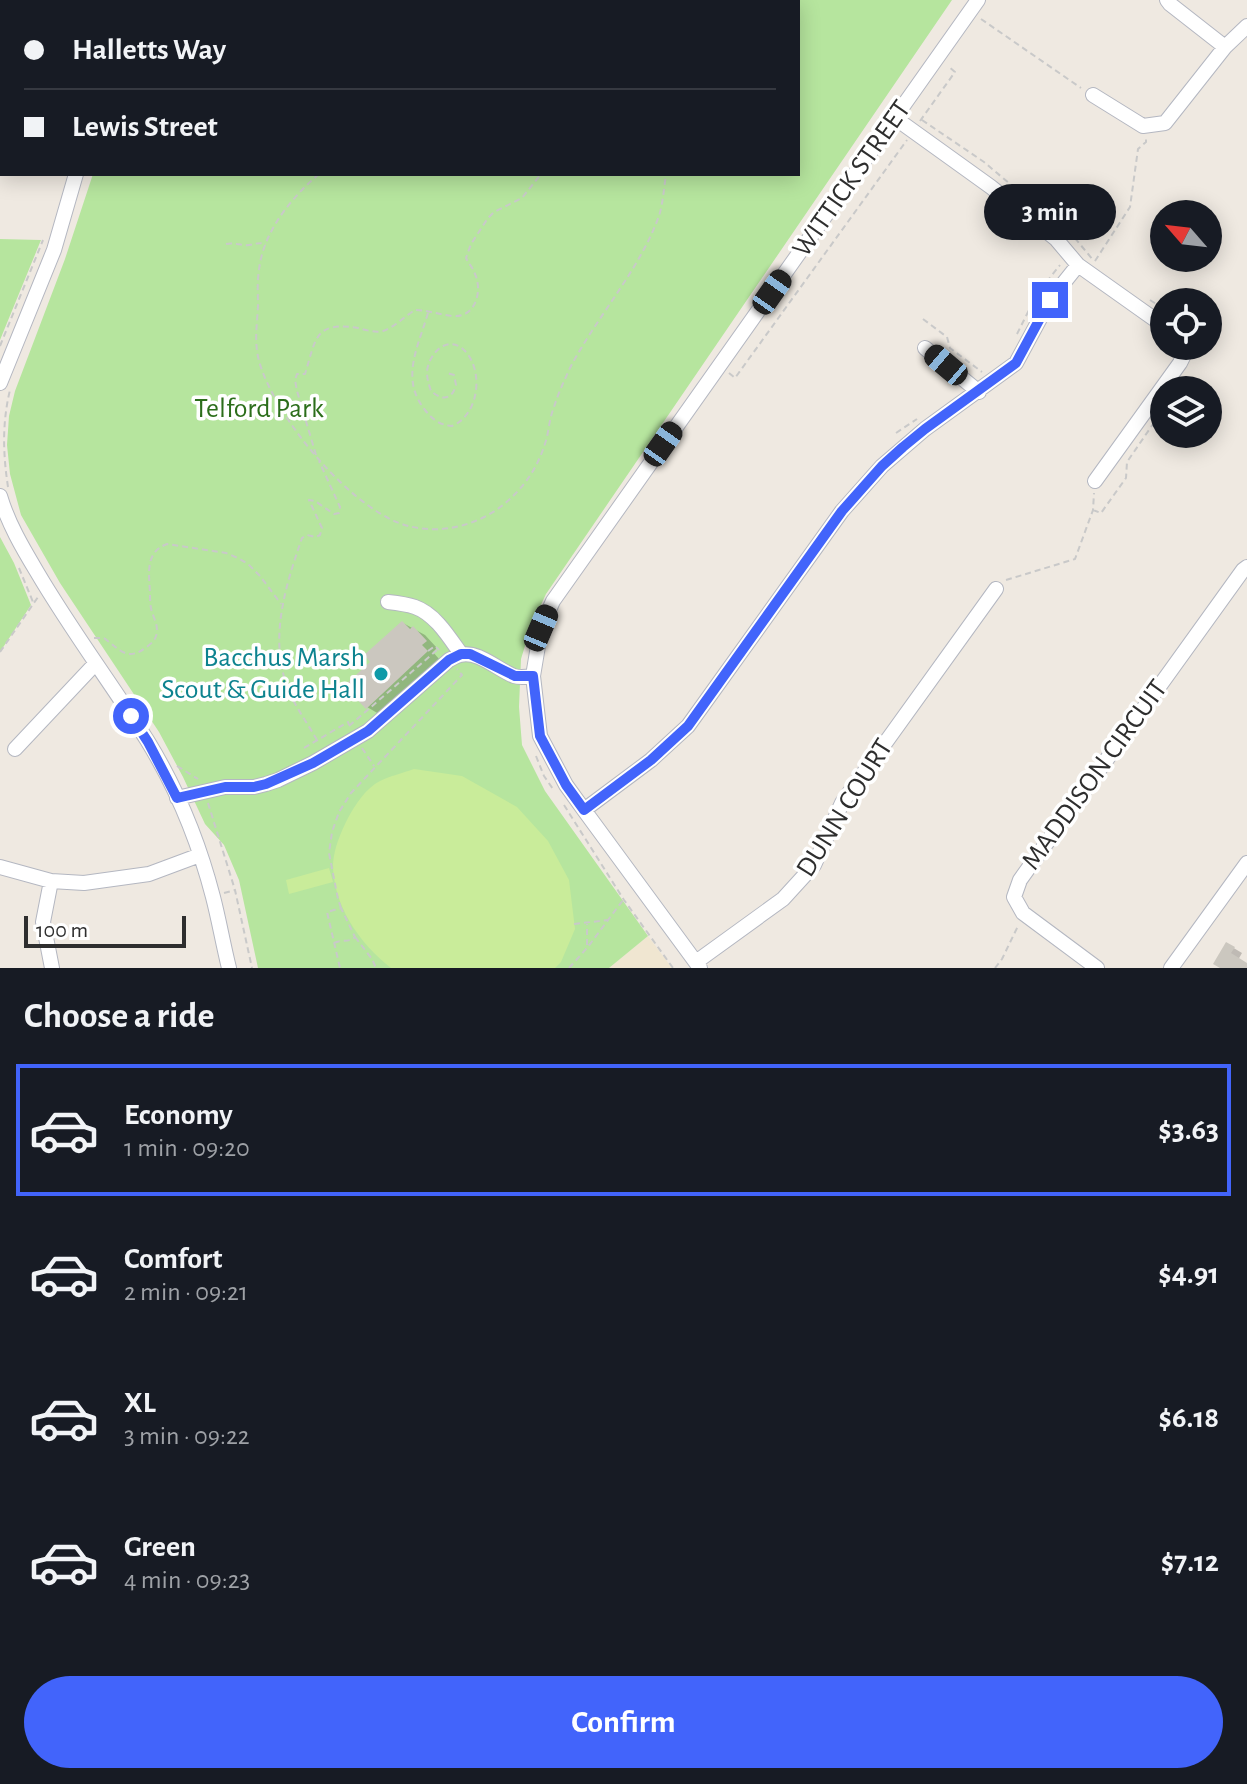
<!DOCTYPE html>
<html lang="en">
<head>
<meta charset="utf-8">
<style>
  :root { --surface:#171b24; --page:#20242c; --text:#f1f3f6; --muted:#9ea1a6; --line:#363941; --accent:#4264fb }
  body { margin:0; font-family:"Alegreya Sans",sans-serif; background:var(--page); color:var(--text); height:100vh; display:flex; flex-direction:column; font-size:30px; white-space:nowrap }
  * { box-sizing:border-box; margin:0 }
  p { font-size:26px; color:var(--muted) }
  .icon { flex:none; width:44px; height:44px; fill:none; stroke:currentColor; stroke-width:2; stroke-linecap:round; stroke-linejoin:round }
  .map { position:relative; height:968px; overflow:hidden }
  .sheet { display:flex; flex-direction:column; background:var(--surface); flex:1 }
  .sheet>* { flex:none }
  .top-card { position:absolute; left:0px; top:0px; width:800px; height:176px; box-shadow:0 4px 20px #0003; display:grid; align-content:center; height:176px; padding:0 24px; background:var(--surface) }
  .needle { width:52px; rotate:298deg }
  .tools { position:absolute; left:1150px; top:200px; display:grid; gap:16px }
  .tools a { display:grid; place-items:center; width:72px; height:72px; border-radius:50%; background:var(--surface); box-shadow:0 4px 20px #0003; font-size:40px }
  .scale { position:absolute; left:24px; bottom:20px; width:162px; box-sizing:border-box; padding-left:8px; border:4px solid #2e2e2e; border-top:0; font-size:22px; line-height:28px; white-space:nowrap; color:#2e2e2e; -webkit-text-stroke:6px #fff; paint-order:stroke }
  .end { position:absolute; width:36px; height:36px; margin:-18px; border:10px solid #4264fb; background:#fff; box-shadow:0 0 0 4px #fff }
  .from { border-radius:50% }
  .bubble { position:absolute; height:56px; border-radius:28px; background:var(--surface); box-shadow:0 4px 20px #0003; font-size:26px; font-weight:700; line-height:56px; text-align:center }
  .car { position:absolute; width:24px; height:48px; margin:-24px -12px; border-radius:10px; box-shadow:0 0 6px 2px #0007; background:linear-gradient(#222 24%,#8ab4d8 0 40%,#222 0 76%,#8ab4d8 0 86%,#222 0) }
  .top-card b { display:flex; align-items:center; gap:28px; height:76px; font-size:30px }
  .top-card b+b { border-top:2px solid var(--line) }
  .top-card i { width:20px; height:20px; background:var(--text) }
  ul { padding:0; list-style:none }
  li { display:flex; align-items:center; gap:24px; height:132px; margin:0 16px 12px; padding:0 8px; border:4px solid transparent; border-radius:0px }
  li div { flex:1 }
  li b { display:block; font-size:30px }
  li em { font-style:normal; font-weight:700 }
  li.on { border-color:var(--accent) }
  li>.icon { width:72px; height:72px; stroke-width:1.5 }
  h2 { padding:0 24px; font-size:36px; line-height:96px }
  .primary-button { display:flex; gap:16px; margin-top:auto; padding:16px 24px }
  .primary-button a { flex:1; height:92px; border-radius:48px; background:var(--accent); color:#fff; font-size:32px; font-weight:700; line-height:92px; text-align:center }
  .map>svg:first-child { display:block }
  .education { fill:#f0e6d1 }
  .green { fill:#b6e59e }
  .pitch { fill:#c9ec9a }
  .shadow { fill:#0003 }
  .building { fill:#cbc7bf }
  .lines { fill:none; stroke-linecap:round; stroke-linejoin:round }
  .minor-casing { stroke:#b4b7c1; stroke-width:16 }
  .path { stroke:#c9c9c9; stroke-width:2; stroke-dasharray:6 4; stroke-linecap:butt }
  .minor { stroke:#fff; stroke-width:14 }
  .route { stroke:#4264fb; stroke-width:10 }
  .culture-dot { fill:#0f9aa8; stroke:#fff; stroke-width:3 }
  .labels { text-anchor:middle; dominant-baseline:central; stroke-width:7; stroke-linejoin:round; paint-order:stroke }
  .street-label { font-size:28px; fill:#2e2e2e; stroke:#fff }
  .park-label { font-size:28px; fill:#2c6e1b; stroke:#fff }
  .culture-label { font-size:28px; fill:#0d838f; stroke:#fff; text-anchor:end }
</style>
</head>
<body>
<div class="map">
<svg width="1247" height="968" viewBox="0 0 1247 968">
  <rect width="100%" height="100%" fill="#efe9e1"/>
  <path class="education" d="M648,936L672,968H609Z"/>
  <path class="green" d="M144,0H952L546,594L531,626L521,659L519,707L522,745L545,791L648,936L609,968H258L239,880L224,845L205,824L183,777L159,732L60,583L21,515L10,474L7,445L9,416L15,391L65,259L93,174H798V2H144Z
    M0,239L41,240L0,340Z
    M0,537L14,563L31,605L0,652Z"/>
  <path class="pitch" d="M414,769L462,776L517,807L548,841L569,880L575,929L561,962L555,968H391C360,944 333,906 333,864C334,848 341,832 348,818C355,805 366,788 380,781C390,776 403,773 414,769Z
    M329,868L333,882L289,894L286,880Z"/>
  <path class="shadow" d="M403,623L425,635L437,648L433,652L439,659L379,714L367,707L373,662Z
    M1227,944L1242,953L1238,960L1247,965V968H1224Z"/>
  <path class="building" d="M402,621L410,629L413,626L427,641L422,645L428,651L366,709L344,686L370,662L364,655Z
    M1226,942L1235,947L1231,953L1247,963V968H1220L1213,964Z"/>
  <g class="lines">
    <defs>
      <path id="minor" d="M1167,0L1170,4L1225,47
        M129,2L130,0
        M1093,95L1143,126L1165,123L1225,47L1247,26
        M895,118L991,187L1056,239L1078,265L1164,326
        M925,348L979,392
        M0,383L54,250L76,174
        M1095,481L1180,363L1184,355L1183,346
        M0,496C8,523 22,547 37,572C71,630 111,683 147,740C176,787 199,843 213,897C219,920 223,944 229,968
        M388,602C397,603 406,604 415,607C435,614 449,637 461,654
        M15,749L95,664
        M177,798L225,787H254L266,784L278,780L313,763L368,731L449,660C453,658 456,656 460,655C478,650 498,670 514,676C520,678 526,677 533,676
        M584,810L651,760L688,726L842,511L882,466L925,429L1016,363L1050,300L1078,265
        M0,867L51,881L84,883L149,874L200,855
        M51,881L43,922L52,968
        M696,962L783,899L814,865L842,803L996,589
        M700,968L584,810L566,785L540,736L533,676L541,628L553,601L978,0
        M1097,968L1023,913L1014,897L1020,880L1243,570L1247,567
        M1171,968L1247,863"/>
    </defs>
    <use href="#minor" class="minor-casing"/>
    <path class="path" d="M593,0L596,2
      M114,2L115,0
      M670,2L672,0
      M981,19L1081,88
      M922,120L984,162L1029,200
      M920,121L955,72L948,66
      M319,174C291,198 263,232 259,270C257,282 258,294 258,306C257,325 254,342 259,361C274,415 345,502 399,523C439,538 486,525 515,494C531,478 541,459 547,437C549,427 550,417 554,407C558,394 564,381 570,368C597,316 639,271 659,216C663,203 664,188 666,174
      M1052,219L1070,232L1093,260
      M226,244C234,242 241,246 249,245C256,244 258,242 266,244
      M1095,261L1130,207L1138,149L1146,142V138
      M1150,300L1164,309
      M428,313C418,347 400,379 425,410C433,420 440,425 452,426C479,415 484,371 465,351C448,333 428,354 427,372C427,379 429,385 431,391C442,401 452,400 456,385L454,375L447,373
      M923,319L947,337L950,348L982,372
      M1017,334L1037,294L1060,265
      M0,346L43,240
      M729,373L735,378L907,140
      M896,433L917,419
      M316,455L297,391L295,380L297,374H305C316,339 314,321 358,328C366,330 375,333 383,331C395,327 405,316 415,310C428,310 440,315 453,316C475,318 483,292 475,274C473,268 469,264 466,258L471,244L488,218L494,212L522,198L541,174
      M8,487C3,454 2,423 10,390
      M1093,510L1101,513L1126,478L1127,462L1164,408
      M19,568L33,602
      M1006,580L1075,559L1093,510L1094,493
      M94,638H104C121,651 128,662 148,646C153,642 157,638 157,630C157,624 154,618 152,612C150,606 150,599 150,593C149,573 145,552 167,544L226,553L238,558L248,564L260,576L281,604
      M428,651L435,646L439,650
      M0,652L38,597
      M349,726L437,650
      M317,740C308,724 296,708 289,691C268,641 285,587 302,538L307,535L316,537L320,535L322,528L309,500L315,501L334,514L339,513L340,507L319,461
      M304,748L348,722L349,725
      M362,748L374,766
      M536,756L544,776L553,789
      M177,766L198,779
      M208,803L235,890
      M564,805L624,900L673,968
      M224,893L235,890L252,968
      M341,908L338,899L329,853L332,832L339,812L351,793L462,675L457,669
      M574,924L608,920
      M355,937L372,959L376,968
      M334,943C342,939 349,943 355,937L341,908L327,912L340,968
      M587,945V924
      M569,968L587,948L623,900
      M995,968L1002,959L1018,926"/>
    <use href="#minor" class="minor"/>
  </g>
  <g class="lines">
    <path class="route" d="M131,716L148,742L177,798L225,787H254L266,784L313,763L368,731L449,660L461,654H470L515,676H533L540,736L566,785L584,810L651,760L688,726L842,511L882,466L903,447L925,429L1016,363L1050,300"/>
  </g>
  <circle class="culture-dot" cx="381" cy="674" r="8"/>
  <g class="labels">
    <g class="street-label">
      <text transform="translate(852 179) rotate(-55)">WITTICK STREET</text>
      <text transform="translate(1095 775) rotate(-54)">MADDISON CIRCUIT</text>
      <text transform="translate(845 808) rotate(-58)">DUNN COURT</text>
    </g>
    <g class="park-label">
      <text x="259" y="409">Telford Park</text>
    </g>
    <g class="culture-label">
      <text x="365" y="658">Bacchus Marsh<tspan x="365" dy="32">Scout &amp; Guide Hall</tspan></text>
    </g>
  </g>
</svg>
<div class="tools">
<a><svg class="needle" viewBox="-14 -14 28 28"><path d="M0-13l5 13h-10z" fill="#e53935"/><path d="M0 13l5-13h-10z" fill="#9ea1a6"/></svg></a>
<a><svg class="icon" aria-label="locate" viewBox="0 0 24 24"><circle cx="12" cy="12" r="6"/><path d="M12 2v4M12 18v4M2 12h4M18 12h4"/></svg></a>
<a><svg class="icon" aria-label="layers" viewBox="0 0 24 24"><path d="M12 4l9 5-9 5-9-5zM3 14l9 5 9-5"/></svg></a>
</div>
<div class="scale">100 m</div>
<i class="end from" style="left:131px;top:716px"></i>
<i class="end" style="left:1050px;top:300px"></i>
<div class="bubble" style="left:984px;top:184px;width:132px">3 min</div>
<i class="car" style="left:772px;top:292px;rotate:35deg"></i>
<i class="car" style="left:946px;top:365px;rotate:310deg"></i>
<i class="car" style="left:663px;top:444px;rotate:35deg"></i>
<i class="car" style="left:541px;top:628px;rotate:23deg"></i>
<div class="top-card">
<b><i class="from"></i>Halletts Way</b>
<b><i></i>Lewis Street</b>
</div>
</div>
<section class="sheet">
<h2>Choose a ride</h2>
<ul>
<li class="on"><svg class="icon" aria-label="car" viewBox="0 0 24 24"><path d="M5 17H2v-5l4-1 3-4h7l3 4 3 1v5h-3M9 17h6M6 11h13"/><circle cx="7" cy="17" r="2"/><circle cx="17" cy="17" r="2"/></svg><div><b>Economy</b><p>1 min · 09:20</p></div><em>$3.63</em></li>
<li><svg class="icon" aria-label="car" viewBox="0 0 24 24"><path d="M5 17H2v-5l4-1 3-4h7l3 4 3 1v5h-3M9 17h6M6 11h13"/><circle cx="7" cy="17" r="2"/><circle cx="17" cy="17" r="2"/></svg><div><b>Comfort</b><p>2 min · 09:21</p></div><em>$4.91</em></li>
<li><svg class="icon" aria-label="car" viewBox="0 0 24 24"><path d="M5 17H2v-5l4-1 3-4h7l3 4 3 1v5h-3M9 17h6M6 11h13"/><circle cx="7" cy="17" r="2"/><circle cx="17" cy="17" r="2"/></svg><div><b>XL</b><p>3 min · 09:22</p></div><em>$6.18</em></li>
<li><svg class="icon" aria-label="car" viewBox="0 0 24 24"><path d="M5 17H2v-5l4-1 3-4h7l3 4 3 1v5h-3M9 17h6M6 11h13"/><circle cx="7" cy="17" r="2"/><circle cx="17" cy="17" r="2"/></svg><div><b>Green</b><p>4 min · 09:23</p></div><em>$7.12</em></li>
</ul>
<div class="primary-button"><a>Confirm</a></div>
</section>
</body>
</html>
